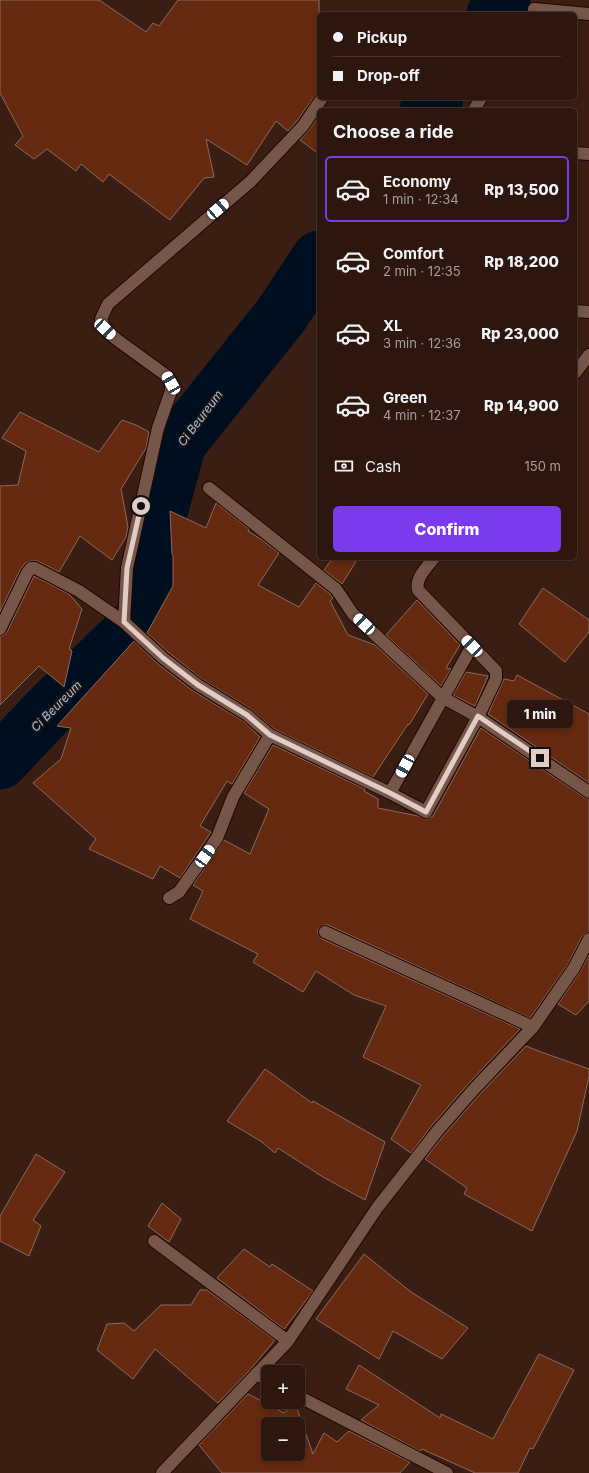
<!DOCTYPE html>
<html lang="en">
<head>
<meta charset="utf-8">
<style>
  :root { --surface:#2c160e; --page:#38231c; --text:#f1f3f6; --muted:#a69f9e; --line:#48352e; --accent:#7c3aed }
  body { margin:0; font-family:Inter,sans-serif; background:var(--page); color:var(--text); height:100vh; display:flex; flex-direction:column; font-size:15px; white-space:nowrap }
  * { box-sizing:border-box; margin:0 }
  p { font-size:13px; color:var(--muted) }
  .icon { flex:none; width:22px; height:22px; fill:none; stroke:currentColor; stroke-width:2; stroke-linecap:round; stroke-linejoin:round }
  .map { position:relative; flex:1; overflow:hidden }
  .details { position:absolute; left:317px; top:108px; width:260px; height:452px; display:flex; flex-direction:column; background:var(--surface); border-radius:6px; box-shadow:0 2px 6px #0003,0 0 0 1px var(--line) }
  .details>* { flex:none }
  .banner { position:absolute; left:317px; top:12px; width:260px; height:88px; border-radius:6px; box-shadow:0 2px 6px #0003,0 0 0 1px var(--line); display:grid; align-content:center; height:88px; padding:0 16px; background:var(--surface) }
  .buttons { position:absolute; left:261px; top:1365px; display:grid; gap:8px }
  .buttons a { display:grid; place-items:center; width:44px; height:44px; border-radius:6px; background:var(--surface); box-shadow:0 2px 6px #0003,0 0 0 1px var(--line); font-size:20px }
  .end { position:absolute; width:18px; height:18px; margin:-9px; border:5px solid #e1cdc6; background:#111; box-shadow:0 0 0 2px #111 }
  .from { border-radius:50% }
  .bubble { position:absolute; height:28px; border-radius:6px; background:var(--surface); box-shadow:0 2px 6px #0003,0 0 0 1px var(--line); font-size:13px; font-weight:800; line-height:28px; text-align:center }
  .car { position:absolute; width:12px; height:24px; margin:-12px -6px; border-radius:5px; box-shadow:0 0 3px 1px #0007; background:linear-gradient(#fff 24%,#345 0 40%,#fff 0 76%,#345 0 86%,#fff 0) }
  .banner b { display:flex; align-items:center; gap:14px; height:38px; font-size:15px }
  .banner b+b { border-top:1px solid var(--line) }
  .banner i { width:10px; height:10px; background:var(--text) }
  ul { padding:0; list-style:none }
  li { display:flex; align-items:center; gap:12px; height:66px; margin:0 8px 6px; padding:0 8px; border:2px solid transparent; border-radius:6px }
  li div { flex:1 }
  li b { display:block; font-size:15px }
  li em { font-style:normal; font-weight:800 }
  li.selected { border-color:var(--accent) }
  li>.icon { width:36px; height:36px; stroke-width:1.5 }
  h2 { padding:0 16px; font-size:18px; line-height:48px }
  .pay { display:flex; align-items:center; gap:10px; height:44px; padding:0 16px; font-size:15px }
  .pay p { margin-inline-start:auto }
  .primary-button { display:flex; gap:8px; margin-top:auto; padding:8px 16px }
  .primary-button a { flex:1; height:46px; border-radius:6px; background:var(--accent); color:#fff; font-size:16px; font-weight:800; line-height:46px; text-align:center }
  .map>svg:first-child { display:block }
  .lines { fill:none; stroke-linecap:round; stroke-linejoin:round }
  .river { stroke:#000f20; stroke-width:55 }
  .building { fill:#65290f; stroke:#8c6a5d; fill-rule:evenodd }
  .minor-casing { stroke:#200701; stroke-width:14 }
  .minor { stroke:#77564a; stroke-width:12 }
  .route { stroke:#e1cdc6; stroke-width:5 }
  .labels { text-anchor:middle; dominant-baseline:central; stroke-width:3; stroke-linejoin:round; paint-order:stroke }
  .water-label { font-size:12px; font-style:italic; fill:#89c7f3; stroke:#2f140a }
</style>
</head>
<body>
<div class="map">
<svg width="589" height="1473" viewBox="0 0 589 1473">
  <rect width="100%" height="100%" fill="#3a1e13"/>
  <g class="lines">
    <path class="river" d="M494,14L503,0
      M427,110L436,98
      M0,762L53,706L144,618L157,579L159,516L179,443L282,314L319,258"/>
  </g>
  <path class="building" d="M0,0H99L146,32L153,23L159,26L178,0H319V91L316,94L297,121L288,131L276,121L247,165L206,139L214,177L204,178L170,220L109,174L103,182L81,164L76,171L47,149L34,159L15,145L23,136L0,93Z
    M319,116V154L300,140L309,130Z
    M20,412L99,452L122,420L136,425L149,432L146,448L121,489L128,527L126,537L112,560L80,536L59,572L38,561H31L25,563L20,570L0,612V486L18,485L26,451L2,438Z
    M216,503L249,529L248,531L262,540L279,553L258,585L299,607L316,583L330,594L333,598L330,601L348,635L375,645L428,694L409,725L408,724L373,777L274,729L251,709L202,679L168,652L147,633L173,586V555L172,554L170,511L206,528Z
    M333,558H358L342,584L324,570Z
    M34,576L69,594L82,609L69,649L72,651L64,687L39,666L0,705V636L4,635L7,632Z
    M543,588L589,620V632L565,662L519,624Z
    M417,600L460,645L446,668L451,669L441,686L386,635Z
    M134,641L158,664L193,691L243,721L260,737L232,784L227,781L200,826L211,832L180,878L160,866L153,879L89,849L96,839L33,783L61,759L71,728L57,726Z
    M466,672L488,676L475,706L453,695Z
    M517,675L589,714V783L488,714L504,679L514,681Z
    M481,728L585,798L589,799V932L585,933L582,936L568,964L530,1018L328,925H324L318,929V933L322,939L520,1029L469,1083L433,1124L411,1153L391,1139L421,1085L363,1057L386,1006L354,995L316,971L303,992L253,962L258,954L190,919L203,891L193,885L224,840L250,854L269,809L244,793L273,745L365,789L364,791L378,799V808L418,816L427,819L433,816Z
    M589,955V1001L576,1015L558,1004L580,972Z
    M526,1046L541,1052L589,1069V1076L577,1131L532,1231L464,1194L467,1188L425,1159L445,1134L481,1093Z
    M265,1069L312,1103L313,1101L385,1142L365,1200L323,1177L278,1148L275,1153L262,1142L227,1121Z
    M36,1154L65,1172L33,1220L41,1226L29,1256L0,1241V1216Z
    M162,1203L181,1219L169,1242L148,1226Z
    M244,1249L270,1267L272,1264L313,1291L299,1310L284,1329L217,1278Z
    M364,1254L411,1292L468,1328L442,1359L393,1331L379,1359L316,1319Z
    M200,1290H207L275,1340L249,1371L218,1403L155,1349L133,1379L97,1350L107,1324L124,1323L134,1331L161,1305H191Z
    M539,1354L574,1370L533,1449L530,1448L518,1473H475L422,1449L420,1451L361,1420L379,1405L346,1389L359,1365L440,1418L441,1414L493,1439Z
    M248,1394L284,1413L295,1403L313,1454L324,1433L337,1442L349,1431L410,1462L400,1473H222L199,1445ZM268,1424H298V1454H268Z"/>
  <g class="lines">
    <defs>
      <path id="minor" d="M534,9L589,14
        M474,110L481,98
        M575,153L589,154
        M575,311L589,312
        M575,373L589,355
        M209,488L336,589L353,614L442,697L478,717L496,679V671L418,590C415,578 427,567 434,558
        M124,622L127,568L158,428L171,391V383L167,376L116,339L105,329L101,319L108,304L251,181L303,126L322,98
        M0,629L27,573L31,568H35L79,591L124,622L163,658L198,685L247,715L270,735L390,793L426,812L478,717L589,792
        M390,793L472,646
        M169,898L179,892L217,838L233,797L270,735
        M325,932L533,1027
        M154,1241L288,1341
        M256,1374L268,1380
        M298,1396L447,1473
        M162,1473L288,1341L377,1208L439,1129L475,1088L533,1027L574,968L589,939"/>
    </defs>
    <use href="#minor" class="minor-casing"/>
    <use href="#minor" class="minor"/>
  </g>
  <g class="lines">
    <path class="route" d="M141,506L127,568L124,622L163,658L198,685L247,715L270,735L390,793L426,812L478,716L540,758"/>
  </g>
  <g class="labels">
    <g class="water-label">
      <text transform="translate(200 418) rotate(-53)">Ci Beureum</text>
      <text transform="translate(56 706) rotate(-45)">Ci Beureum</text>
    </g>
  </g>
</svg>
<div class="buttons">
<a>+</a>
<a>−</a>
</div>
<i class="end from" style="left:141px;top:506px"></i>
<i class="end" style="left:540px;top:758px"></i>
<div class="bubble" style="left:507px;top:700px;width:66px">1 min</div>
<i class="car" style="left:218px;top:209px;rotate:49deg"></i>
<i class="car" style="left:105px;top:329px;rotate:133deg"></i>
<i class="car" style="left:171px;top:383px;rotate:330deg"></i>
<i class="car" style="left:364px;top:624px;rotate:313deg"></i>
<i class="car" style="left:472px;top:646px;rotate:316deg"></i>
<i class="car" style="left:405px;top:766px;rotate:209deg"></i>
<i class="car" style="left:205px;top:856px;rotate:35deg"></i>
<div class="banner">
<b><i class="from"></i>Pickup</b>
<b><i></i>Drop-off</b>
</div>
<section class="details">
<h2>Choose a ride</h2>
<ul>
<li class="selected"><svg class="icon" aria-label="car" viewBox="0 0 24 24"><path d="M5 17H2v-5l4-1 3-4h7l3 4 3 1v5h-3M9 17h6M6 11h13"/><circle cx="7" cy="17" r="2"/><circle cx="17" cy="17" r="2"/></svg><div><b>Economy</b><p>1 min · 12:34</p></div><em>Rp 13,500</em></li>
<li><svg class="icon" aria-label="car" viewBox="0 0 24 24"><path d="M5 17H2v-5l4-1 3-4h7l3 4 3 1v5h-3M9 17h6M6 11h13"/><circle cx="7" cy="17" r="2"/><circle cx="17" cy="17" r="2"/></svg><div><b>Comfort</b><p>2 min · 12:35</p></div><em>Rp 18,200</em></li>
<li><svg class="icon" aria-label="car" viewBox="0 0 24 24"><path d="M5 17H2v-5l4-1 3-4h7l3 4 3 1v5h-3M9 17h6M6 11h13"/><circle cx="7" cy="17" r="2"/><circle cx="17" cy="17" r="2"/></svg><div><b>XL</b><p>3 min · 12:36</p></div><em>Rp 23,000</em></li>
<li><svg class="icon" aria-label="car" viewBox="0 0 24 24"><path d="M5 17H2v-5l4-1 3-4h7l3 4 3 1v5h-3M9 17h6M6 11h13"/><circle cx="7" cy="17" r="2"/><circle cx="17" cy="17" r="2"/></svg><div><b>Green</b><p>4 min · 12:37</p></div><em>Rp 14,900</em></li>
</ul>
<div class="pay"><svg class="icon" aria-label="cash" viewBox="0 0 24 24"><path d="M3 7h18v10H3z"/><circle cx="12" cy="12" r="2"/></svg>Cash<p>150 m</p></div>
<div class="primary-button"><a>Confirm</a></div>
</section>
</div>
</body>
</html>
